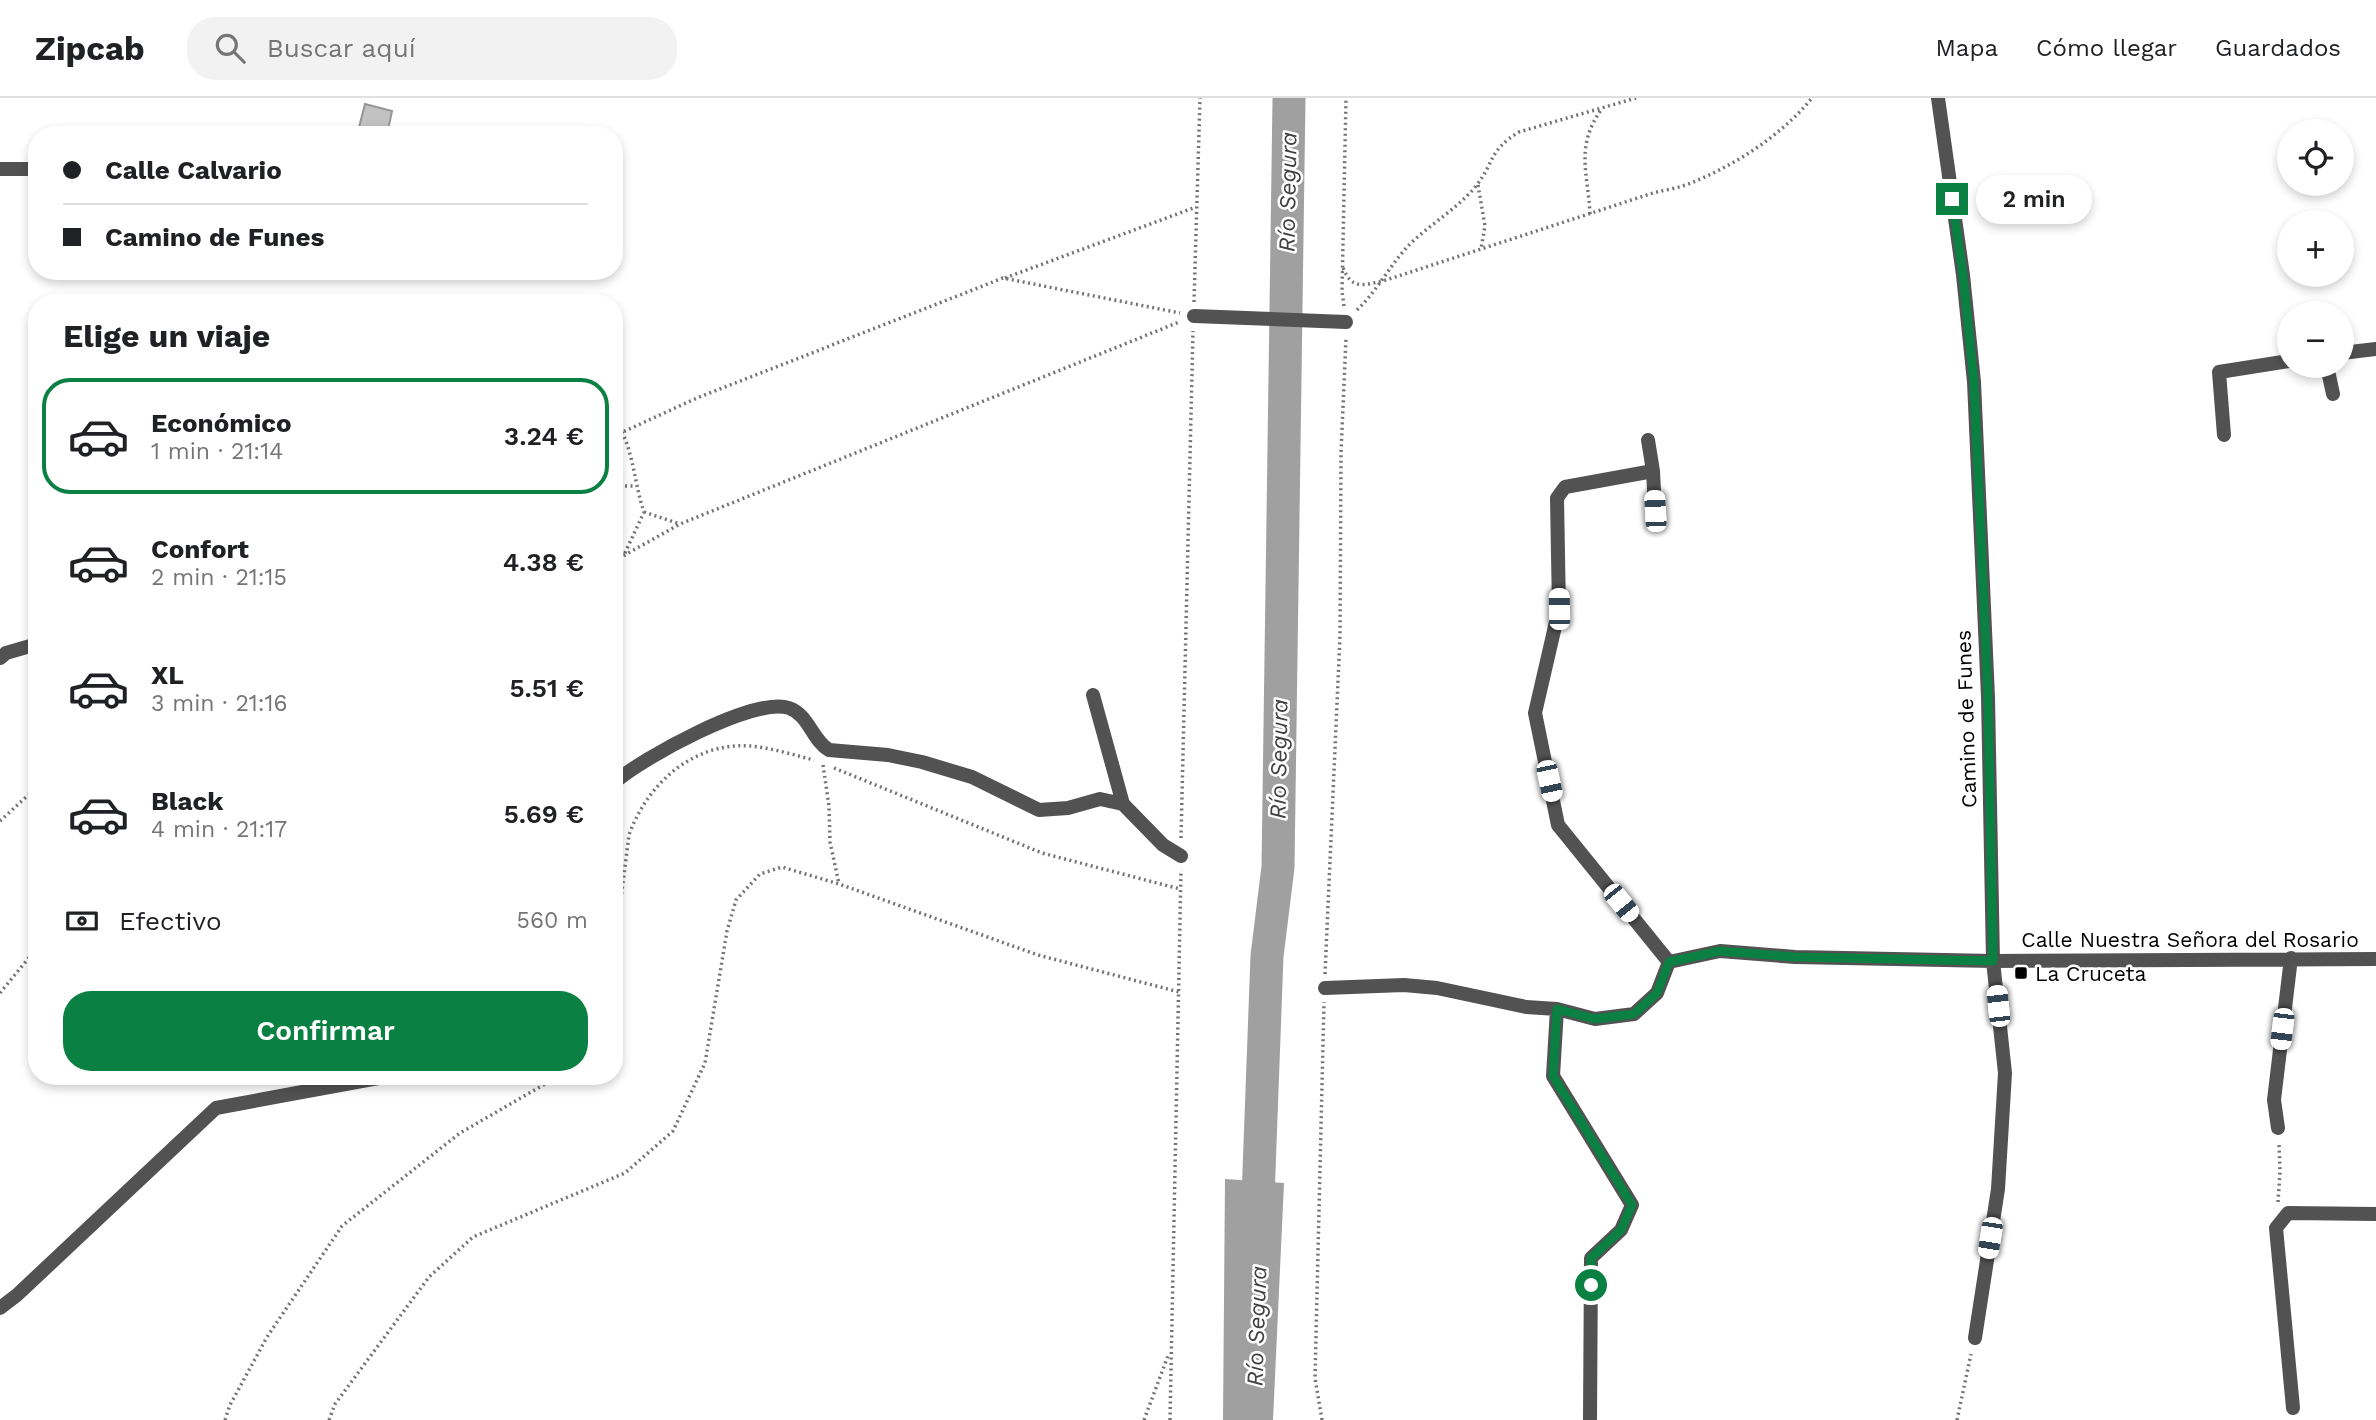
<!DOCTYPE html>
<html lang="es">
<head>
<meta charset="utf-8">
<style>
  :root { --surface:#fff; --page:#f2f2f2; --text:#202124; --muted:#757577; --line:#e0e0e0; --accent:#0b8043 }
  body { margin:0; font-family:"Work Sans",sans-serif; background:var(--page); color:var(--text); height:100vh; display:flex; flex-direction:column; font-size:26px; white-space:nowrap }
  * { box-sizing:border-box; margin:0 }
  p { font-size:23px; color:var(--muted) }
  .icon { flex:none; width:38px; height:38px; fill:none; stroke:currentColor; stroke-width:2; stroke-linecap:round; stroke-linejoin:round }
  .map { position:relative; flex:1; overflow:hidden }
  .sheet { position:absolute; left:28px; top:196px; width:595px; height:791px; display:flex; flex-direction:column; background:var(--surface); border-radius:28px; box-shadow:0 4px 10px #0003 }
  .sheet>* { flex:none }
  .hud { position:absolute; left:28px; top:28px; width:595px; height:154px; border-radius:28px; box-shadow:0 4px 10px #0003; display:grid; align-content:center; height:154px; padding:0 35px; background:var(--surface) }
  .tools { position:absolute; left:2277px; top:21px; display:grid; gap:14px }
  .tools a { display:grid; place-items:center; width:77px; height:77px; border-radius:50%; background:var(--surface); box-shadow:0 4px 10px #0003; font-size:35px }
  .end { position:absolute; width:32px; height:32px; margin:-16px; border:9px solid #0b8043; background:#fff; box-shadow:0 0 0 4px #fff }
  .from { border-radius:50% }
  .bubble { position:absolute; height:49px; border-radius:24px; background:var(--surface); box-shadow:0 4px 10px #0003; font-size:23px; font-weight:600; line-height:49px; text-align:center }
  .car { position:absolute; width:21px; height:42px; margin:-21px -10px; border-radius:9px; box-shadow:0 0 5px 2px #0007; background:linear-gradient(#fff 24%,#345 0 40%,#fff 0 76%,#345 0 86%,#fff 0) }
  .hud b { display:flex; align-items:center; gap:24px; height:66px; font-size:26px }
  .hud b+b { border-top:2px solid var(--line) }
  .hud i { width:18px; height:18px; background:var(--text) }
  ul { padding:0; list-style:none }
  li { display:flex; align-items:center; gap:21px; height:116px; margin:0 14px 10px; padding:0 21px; border:4px solid transparent; border-radius:28px }
  li div { flex:1 }
  li b { display:block; font-size:26px }
  li em { font-style:normal; font-weight:600 }
  li.active { border-color:var(--accent) }
  li>.icon { width:63px; height:63px; stroke-width:1.5 }
  h2 { padding:0 35px; font-size:32px; line-height:84px }
  .pay { display:flex; align-items:center; gap:18px; height:77px; padding:0 35px; font-size:26px }
  .pay p { margin-inline-start:auto }
  .primary-button { display:flex; gap:14px; margin-top:auto; padding:14px 35px }
  .primary-button a { flex:1; height:80px; border-radius:28px; background:var(--accent); color:#fff; font-size:28px; font-weight:600; line-height:80px; text-align:center }
  header { display:flex; align-items:center; gap:42px; box-sizing:border-box; height:98px; padding:0 35px; background:var(--surface); border-bottom:2px solid var(--line) }
  header strong { font-size:33px }
  nav { display:flex; gap:38px; margin-inline-start:auto; font-size:24px }
  .search { width:490px; height:63px; background:var(--page); display:flex; align-items:center; gap:18px; box-sizing:border-box; padding:0 24px; border-radius:28px; color:var(--muted); font-size:26px }
  .map>svg:first-child { display:block }
  .water { fill:#a0a0a0 }
  .lines { fill:none; stroke-linecap:round; stroke-linejoin:round }
  .river { stroke:#a0a0a0; stroke-width:33 }
  .building { fill:#c2c2c2; stroke:#969696; stroke-width:2 }
  .path { stroke:#747474; stroke-width:3.5; stroke-dasharray:2 3.5; stroke-linecap:butt }
  .street { stroke:#525252; stroke-width:14 }
  .route { stroke:#0b8043; stroke-width:9 }
  .poi-dot { fill:#000; stroke:#fff; stroke-width:2.5 }
  .labels { text-anchor:middle; dominant-baseline:central; stroke-width:5; stroke-linejoin:round; paint-order:stroke }
  .street-label { font-size:21px; fill:#000; stroke:#fff }
  .poi-label { font-size:21px; fill:#000; stroke:#fff; text-anchor:start }
  .water-label { font-size:23px; font-style:italic; fill:#414141; stroke:#fff }
</style>
</head>
<body>
<header>
<strong>Zipcab</strong>
<div class="search"><svg class="icon" aria-label="search" viewBox="0 0 24 24"><circle cx="10" cy="10" r="6"/><path d="M15 15l6 6"/></svg>Buscar aquí</div>
<nav><a>Mapa</a><a>Cómo llegar</a><a>Guardados</a></nav>
</header>
<div class="map">
<svg width="2376" height="1322" viewBox="0 0 2376 1322">
  <rect width="100%" height="100%" fill="#fff"/>
  <path class="water" d="M1225,1081L1284,1085L1273,1322H1223Z"/>
  <g class="lines">
    <path class="river" d="M1257,1127L1267,858L1278,769L1289,0"/>
  </g>
  <path class="building" d="M365,6L392,13L387,37H357Z"/>
  <g class="lines">
    <path class="path" d="M1478,87L1485,128L1481,151
      M1590,116C1588,75 1575,49 1601,12
      M1343,170C1352,192 1363,187 1383,183L1653,95C1665,92 1679,90 1691,85C1735,67 1781,38 1812,0
      M1005,180L1196,109
      M1194,204L1200,0
      M1344,208L1342,193L1346,0
      M1357,212C1378,192 1391,165 1411,145C1432,125 1458,110 1476,88C1495,64 1488,53 1519,34L1636,0
      M622,334C634,359 635,388 644,414L624,457
      M614,338L697,300L1003,180L1180,215
      M614,388H636
      M644,414L680,426
      M614,463L680,426L1179,224
      M823,667L829,708L830,744L839,786
      M834,670L1042,755L1180,791
      M0,723L37,689
      M1181,740L1193,233
      M614,856L629,737C647,686 693,644 750,648C772,650 794,657 814,662
      M1325,876L1340,538L1341,355L1346,240
      M0,895L37,850
      M2278,1104L2280,1074L2279,1046
      M225,1322L230,1307L267,1239L342,1128L460,1035L559,978
      M329,1322L335,1306L429,1179L473,1139L625,1075L673,1033L705,965L727,833L736,802L760,776L782,769L839,786L1038,857L1179,894
      M1144,1322L1169,1255
      M1170,1322L1181,772
      M1322,1322L1315,1280L1324,904
      M1957,1322L1971,1256"/>
    <path class="street" d="M1938,0L1963,177L1974,284L1988,599L1993,863L2005,975L1998,1091L1975,1240
      M0,71H37
      M1194,218L1346,224
      M2342,255L2376,251
      M2327,268L2333,296
      M2224,337L2219,274L2289,263
      M1648,342L1653,373L1655,413
      M1653,373L1565,389L1557,400L1559,511L1535,615L1558,727L1669,864
      M0,560L6,555L37,546
      M1093,597L1123,706L1163,747L1181,758
      M614,685C640,661 755,598 789,610C809,617 812,642 829,652L888,657L922,664L972,679L1039,712L1068,710L1100,701L1123,706
      M1325,890L1404,887L1437,890L1526,909L1557,911L1595,921L1634,916L1657,895L1669,864L1720,853L1795,859L1993,863L2376,861
      M1557,911L1553,978L1632,1107L1621,1132L1591,1160L1590,1322
      M2278,1030L2274,1002L2291,860
      M0,1210L17,1197L216,1010L389,978
      M2293,1310L2276,1130L2288,1115L2376,1116"/>
  </g>
  <g class="lines">
    <path class="route" d="M1591,1187V1160L1621,1132L1632,1107L1553,978L1557,911L1595,921L1634,916L1657,895L1669,864L1720,853L1795,859L1993,863L1988,599L1974,284L1963,177L1952,101"/>
  </g>
  <rect class="poi-dot" x="2014" y="868" width="14" height="14" rx="3.5"/>
  <g class="labels">
    <g class="street-label">
      <text transform="translate(1966 621) rotate(-92)">Camino de Funes</text>
      <text x="2190" y="841">Calle Nuestra Señora del Rosario</text>
    </g>
    <g class="poi-label">
      <text x="2035" y="875">La Cruceta</text>
    </g>
    <g class="water-label">
      <text transform="translate(1288 94) rotate(-89)">Río Segura</text>
      <text transform="translate(1279 661) rotate(-89)">Río Segura</text>
      <text transform="translate(1257 1228) rotate(-88)">Río Segura</text>
    </g>
  </g>
</svg>
<div class="tools">
<a><svg class="icon" aria-label="locate" viewBox="0 0 24 24"><circle cx="12" cy="12" r="6"/><path d="M12 2v4M12 18v4M2 12h4M18 12h4"/></svg></a>
<a>+</a>
<a>−</a>
</div>
<i class="end from" style="left:1591px;top:1187px"></i>
<i class="end" style="left:1952px;top:101px"></i>
<div class="bubble" style="left:1976px;top:77px;width:116px">2 min</div>
<i class="car" style="left:1655px;top:413px;rotate:357deg"></i>
<i class="car" style="left:1559px;top:511px;rotate:359deg"></i>
<i class="car" style="left:1549px;top:683px;rotate:168deg"></i>
<i class="car" style="left:1621px;top:805px;rotate:141deg"></i>
<i class="car" style="left:1998px;top:908px;rotate:354deg"></i>
<i class="car" style="left:2282px;top:931px;rotate:187deg"></i>
<i class="car" style="left:1990px;top:1140px;rotate:189deg"></i>
<div class="hud">
<b><i class="from"></i>Calle Calvario</b>
<b><i></i>Camino de Funes</b>
</div>
<section class="sheet">
<h2>Elige un viaje</h2>
<ul>
<li class="active"><svg class="icon" aria-label="car" viewBox="0 0 24 24"><path d="M5 17H2v-5l4-1 3-4h7l3 4 3 1v5h-3M9 17h6M6 11h13"/><circle cx="7" cy="17" r="2"/><circle cx="17" cy="17" r="2"/></svg><div><b>Económico</b><p>1 min · 21:14</p></div><em>3.24 €</em></li>
<li><svg class="icon" aria-label="car" viewBox="0 0 24 24"><path d="M5 17H2v-5l4-1 3-4h7l3 4 3 1v5h-3M9 17h6M6 11h13"/><circle cx="7" cy="17" r="2"/><circle cx="17" cy="17" r="2"/></svg><div><b>Confort</b><p>2 min · 21:15</p></div><em>4.38 €</em></li>
<li><svg class="icon" aria-label="car" viewBox="0 0 24 24"><path d="M5 17H2v-5l4-1 3-4h7l3 4 3 1v5h-3M9 17h6M6 11h13"/><circle cx="7" cy="17" r="2"/><circle cx="17" cy="17" r="2"/></svg><div><b>XL</b><p>3 min · 21:16</p></div><em>5.51 €</em></li>
<li><svg class="icon" aria-label="car" viewBox="0 0 24 24"><path d="M5 17H2v-5l4-1 3-4h7l3 4 3 1v5h-3M9 17h6M6 11h13"/><circle cx="7" cy="17" r="2"/><circle cx="17" cy="17" r="2"/></svg><div><b>Black</b><p>4 min · 21:17</p></div><em>5.69 €</em></li>
</ul>
<div class="pay"><svg class="icon" aria-label="cash" viewBox="0 0 24 24"><path d="M3 7h18v10H3z"/><circle cx="12" cy="12" r="2"/></svg>Efectivo<p>560 m</p></div>
<div class="primary-button"><a>Confirmar</a></div>
</section>
</div>
</body>
</html>
